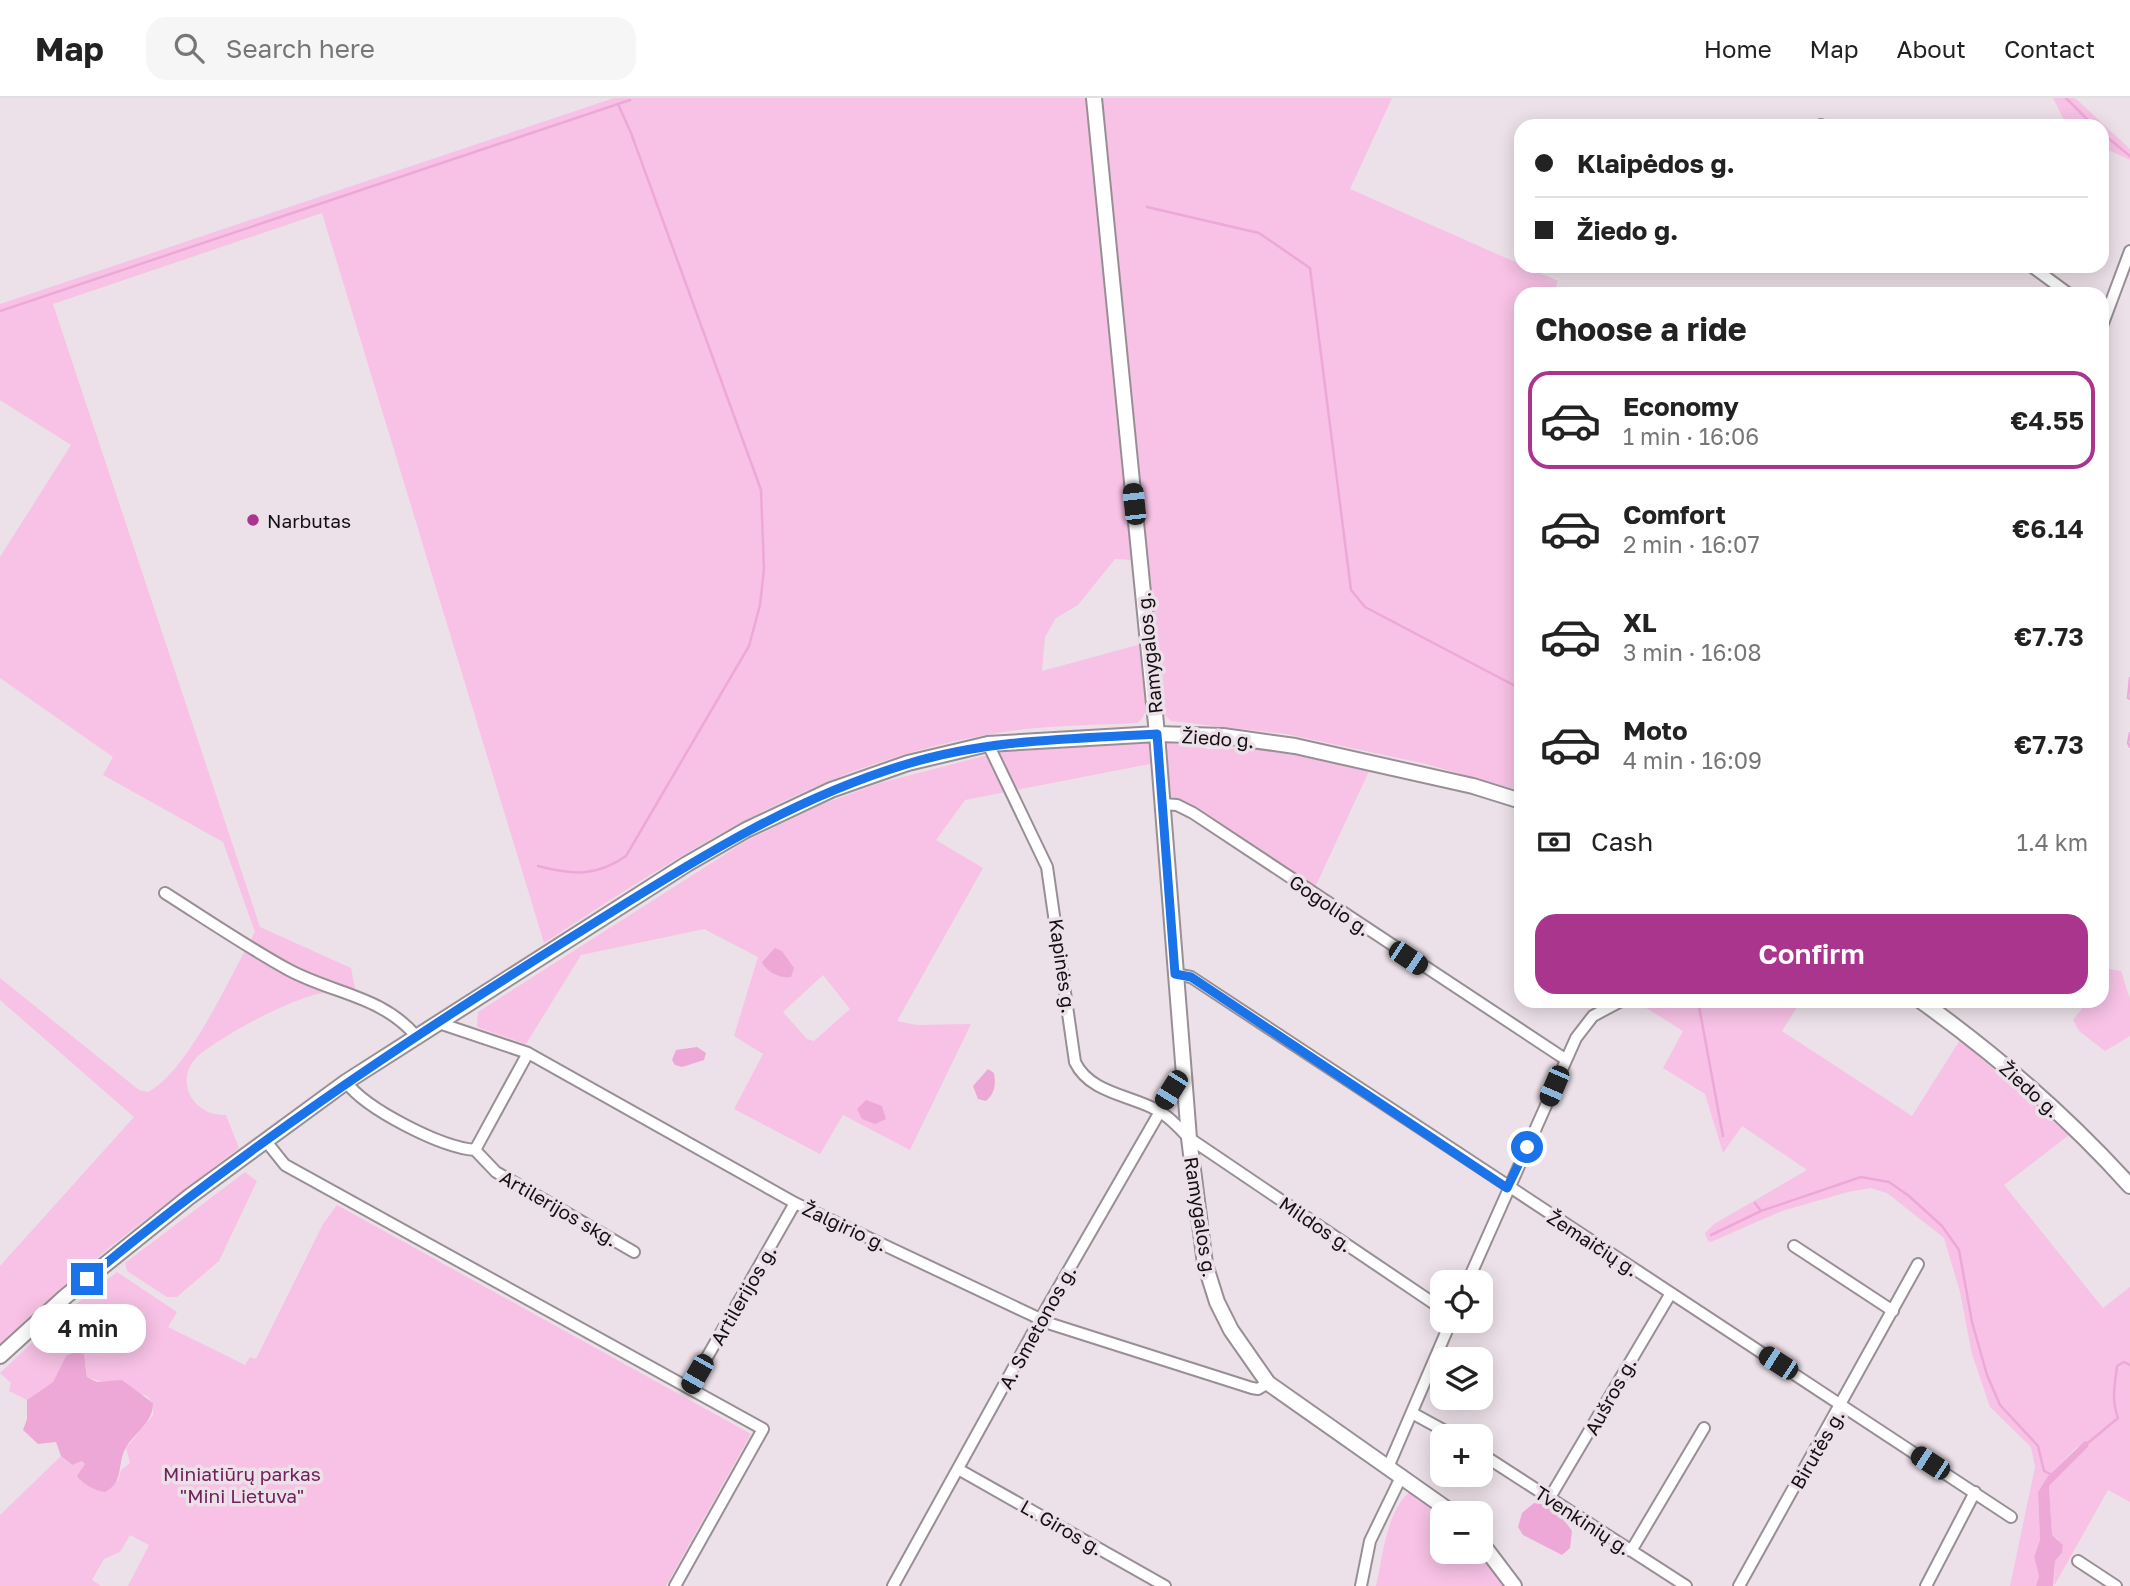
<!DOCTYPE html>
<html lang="en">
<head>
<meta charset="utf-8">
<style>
  :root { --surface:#fff; --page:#f6f6f6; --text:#222; --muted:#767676; --line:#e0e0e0; --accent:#aa358d }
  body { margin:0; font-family:"Golos Text",sans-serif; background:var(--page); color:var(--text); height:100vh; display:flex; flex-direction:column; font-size:26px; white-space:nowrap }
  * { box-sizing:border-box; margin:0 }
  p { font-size:23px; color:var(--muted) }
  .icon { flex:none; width:38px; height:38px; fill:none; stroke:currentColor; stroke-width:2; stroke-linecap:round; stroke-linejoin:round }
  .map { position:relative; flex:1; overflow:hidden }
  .side { position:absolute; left:1514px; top:189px; width:595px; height:721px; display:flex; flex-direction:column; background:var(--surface); border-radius:21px; box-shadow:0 4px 18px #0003 }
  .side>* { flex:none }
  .banner { position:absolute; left:1514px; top:21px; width:595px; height:154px; border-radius:21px; box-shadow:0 4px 18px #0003; display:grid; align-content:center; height:154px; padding:0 21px; background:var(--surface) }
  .fabs { position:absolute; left:1430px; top:1172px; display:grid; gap:14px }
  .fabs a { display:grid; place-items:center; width:63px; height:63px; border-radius:14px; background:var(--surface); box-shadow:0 4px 18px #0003; font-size:35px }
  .end { position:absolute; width:32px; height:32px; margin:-16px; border:9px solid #1a73e8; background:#fff; box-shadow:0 0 0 4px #fff }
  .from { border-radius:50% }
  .bubble { position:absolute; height:49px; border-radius:21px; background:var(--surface); box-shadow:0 4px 18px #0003; font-size:23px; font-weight:600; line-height:49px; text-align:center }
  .car { position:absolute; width:21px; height:42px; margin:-21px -10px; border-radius:9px; box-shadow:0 0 5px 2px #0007; background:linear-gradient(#222 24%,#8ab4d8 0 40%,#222 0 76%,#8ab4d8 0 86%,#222 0) }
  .banner b { display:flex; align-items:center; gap:24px; height:66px; font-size:26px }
  .banner b+b { border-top:2px solid var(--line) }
  .banner i { width:18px; height:18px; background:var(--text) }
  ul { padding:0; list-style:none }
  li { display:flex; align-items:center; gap:21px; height:98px; margin:0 14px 10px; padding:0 7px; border:4px solid transparent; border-radius:21px }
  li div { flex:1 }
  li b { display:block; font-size:26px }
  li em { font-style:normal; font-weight:600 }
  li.current { border-color:var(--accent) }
  li>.icon { width:63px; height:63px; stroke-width:1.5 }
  h2 { padding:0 21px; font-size:32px; line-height:84px }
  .pay { display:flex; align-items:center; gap:18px; height:77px; padding:0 21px; font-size:26px }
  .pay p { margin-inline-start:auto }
  .action { display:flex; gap:14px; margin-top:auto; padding:14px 21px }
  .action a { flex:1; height:80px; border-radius:21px; background:var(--accent); color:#fff; font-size:28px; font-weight:600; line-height:80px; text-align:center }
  header { display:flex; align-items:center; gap:42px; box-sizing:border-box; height:98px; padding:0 35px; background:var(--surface); border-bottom:2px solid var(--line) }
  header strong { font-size:33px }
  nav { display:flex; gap:38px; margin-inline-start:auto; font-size:24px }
  .search { width:490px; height:63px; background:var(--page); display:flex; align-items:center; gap:18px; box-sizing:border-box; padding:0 24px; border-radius:21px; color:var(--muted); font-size:26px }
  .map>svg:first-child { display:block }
  .green { fill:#f7c2e5; fill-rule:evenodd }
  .water { fill:#eea8d8 }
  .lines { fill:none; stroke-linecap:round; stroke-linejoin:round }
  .stream { stroke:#eea8d8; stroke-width:2.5 }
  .street-casing { stroke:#988f95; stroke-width:14 }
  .secondary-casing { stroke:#988f95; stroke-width:18 }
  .street { stroke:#fff; stroke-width:10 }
  .secondary { stroke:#fff; stroke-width:14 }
  .route { stroke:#1a73e8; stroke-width:9 }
  .poi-dot { fill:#aa358d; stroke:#ece1e8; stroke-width:2.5 }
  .labels { text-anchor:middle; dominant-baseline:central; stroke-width:7; stroke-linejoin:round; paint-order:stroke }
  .poi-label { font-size:19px; fill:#130f12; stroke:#ece1e8; text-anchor:start }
  .street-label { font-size:19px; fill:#130f12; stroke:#ece1e8 }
  .park-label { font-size:19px; fill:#70215c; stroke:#ece1e8 }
</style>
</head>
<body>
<header>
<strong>Map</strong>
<div class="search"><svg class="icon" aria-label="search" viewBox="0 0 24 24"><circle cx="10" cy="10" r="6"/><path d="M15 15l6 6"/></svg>Search here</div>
<nav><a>Home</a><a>Map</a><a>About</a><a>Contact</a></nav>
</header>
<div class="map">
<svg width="2130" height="1488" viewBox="0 0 2130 1488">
  <rect width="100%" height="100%" fill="#ece1e8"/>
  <path class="green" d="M614,0H1086L1133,462L1115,461L1078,507L1056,520L1045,539L1042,573L1141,546C1143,568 1156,610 1138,625C1096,627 1053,627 1011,633C829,659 694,747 544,845L322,115L53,206L260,829L351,870L357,901C349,898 339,894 331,894C301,894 219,939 197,959C173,983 194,1019 226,1017L239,1050L111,1148L0,1247V1168L134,1019L0,902V880L139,992L148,994C188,974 232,875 255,834L223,744L103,677L113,659L0,580V459L71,347L0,302V206Z
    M1100,0H1392L1350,91L1558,183L1553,196H1521V693L1426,666L1286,636L1171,623L1163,615Z
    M2053,0H2075L2130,51V62L2102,49V28H2067Z
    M1186,645L1208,651L1255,650L1370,671L1311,798L1191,717L1171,710L1165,663L965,702L936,742L983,770L897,923L916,927L971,926L910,1052L843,1017L820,1056L734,1011L763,956L734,938L758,859L704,831L581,857L526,946L477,929L478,914L746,743L823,706L880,685L1003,653L1064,647ZM823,877L850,911L814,943L807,941L783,914Z
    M2104,870L2121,873L2130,901V938L2105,953L2079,933L2073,922L2088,903H2102Z
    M1635,903H1801L1782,933L1912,1018L1960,942L2069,1037L2004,1087L2103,1210L2130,1189V1404L2108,1392L2054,1488L2055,1463L2062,1455L2058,1441L2052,1438L2049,1388L2088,1349H2077L2048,1378L2038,1394L2040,1442L2034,1459L2039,1478L2036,1488H2010L2035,1369L2031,1349L1990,1309L1972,1256L1960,1194L1944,1140L1887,1095L1871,1090L1848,1094L1782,1113L1711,1144L1708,1143L1705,1135L1714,1126L1807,1072L1742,1028L1723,1055L1705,996L1663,970L1683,933Z
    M245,1074L257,1083L219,1163L177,1199H167L127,1173L125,1165Z
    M337,1107L751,1336L666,1488H128L149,1447L130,1437L120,1454L104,1461L92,1482L101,1488H0V1417L61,1358L71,1367L82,1363L85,1365L80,1382L88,1387L118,1383L121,1372L130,1365L126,1350L153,1317V1305L147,1298L87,1279L86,1266L66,1258L53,1284L27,1302L9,1293L11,1285L0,1275L59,1219L117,1174L177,1214L168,1229L245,1267L250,1259L256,1261L323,1126Z
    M1412,1392L1442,1417V1454H1479L1504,1488H1376C1383,1459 1386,1411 1412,1392Z"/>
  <path class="water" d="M775,850L782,853L794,870L791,879C781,881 766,874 762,864Z
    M697,949L706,955L704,962L682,969L675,967L672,962L676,952Z
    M988,971L994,975C996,987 995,995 986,1003L978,1001L973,988Z
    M866,1002L882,1008L886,1021L875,1026L862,1021L857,1011Z
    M75,1254L84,1256L87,1279L97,1284L122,1282L153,1305C153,1328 130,1336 123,1356C118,1372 122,1385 105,1394C96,1393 82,1386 77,1378L85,1366L82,1363L72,1367L61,1358L56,1344L38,1346L23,1332L27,1321V1302L53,1284L66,1258Z
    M2085,1343L2089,1344L2088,1349L2049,1388L2052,1437L2063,1447L2062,1455L2055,1463L2053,1488H2036L2039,1478L2034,1459L2040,1442L2038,1394L2048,1378Z
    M1534,1405C1551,1405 1563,1420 1572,1433L1570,1450L1562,1457L1523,1437L1518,1429L1522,1415Z"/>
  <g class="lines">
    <path class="stream" d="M2066,0L2094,28
      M2102,35L2130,58
      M1147,109L1259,135L1310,170L1351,492L1365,509L1521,591
      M0,213L630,2
      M2130,580L2128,600L2130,601
      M2130,635L2128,645L2130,649
      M538,768C572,777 596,779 626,758L749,548L760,507L764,471L761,392L631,35L618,6
      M1698,903L1723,1038
      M1755,1105L1761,1113
      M1711,1137L1761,1113L1861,1079L1889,1084L1909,1098L1942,1128L1959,1152L1972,1224L1987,1277L2000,1307L2038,1348L2044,1373L2052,1377
      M2089,1344L2118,1320C2111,1301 2115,1287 2117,1268L2124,1264L2130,1267"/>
    <defs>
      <path id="street" d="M1821,27L1823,28
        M2031,168L2069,196
        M2102,228L2130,153
        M988,646L1047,769L1075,964C1089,994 1128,997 1155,1011C1168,1017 1179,1030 1189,1040L1442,1211
        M1162,706L1177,707L1193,715L1565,961
        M165,795C206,821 247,849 289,872C334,896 382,898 416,938
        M1175,876L1191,879L2011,1419
        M439,925L528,955L795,1105L1051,1226L1252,1290L1258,1291L1268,1285
        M528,955L475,1052L496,1074L634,1154
        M346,984C366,1011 440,1049 475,1052
        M265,1042L285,1067L763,1331L675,1488
        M1794,1148L1893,1213
        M1467,1185L1576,940L1593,918L1621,903
        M690,1289L795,1105
        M1412,1315L1456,1339
        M1480,1355L1686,1488
        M1389,1367L1451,1223
        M958,1371L1165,1488
        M1549,1401L1671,1195
        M1631,1453L1704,1330
        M2078,1463L2116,1488
        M893,1488L1041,1220L1184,972
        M1361,1488L1370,1443L1402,1377
        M1739,1488L1918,1166
        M1926,1488L1975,1394"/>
      <path id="secondary" d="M1094,0L1157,636L1189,1040L1205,1166L1217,1204L1231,1232L1268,1285L1454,1416
        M1921,903C1996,957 2068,1019 2130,1088
        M0,1258L66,1198L189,1099L346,984L687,766L746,732L831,692L908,665L988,646L1157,636L1223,638L1295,648L1473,688L1521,703
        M1480,1443L1514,1488"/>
    </defs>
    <use href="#street" class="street-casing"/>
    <use href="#secondary" class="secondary-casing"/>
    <use href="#street" class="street"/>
    <use href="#secondary" class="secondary"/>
  </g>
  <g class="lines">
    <path class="route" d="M87,1181C239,1054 402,945 570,840C678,773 783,703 907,666C989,641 1072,641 1157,636L1175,876L1191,879L1507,1090L1527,1049"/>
  </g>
  <circle class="poi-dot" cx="253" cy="422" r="7"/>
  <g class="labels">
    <g class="poi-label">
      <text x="267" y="422">Narbutas</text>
    </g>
    <g class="street-label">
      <text transform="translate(1149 555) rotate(-96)">Ramygalos g.</text>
      <text transform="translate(1218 640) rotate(4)">Žiedo g.</text>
      <text transform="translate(1330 807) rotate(34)">Gogolio g.</text>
      <text transform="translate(1063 868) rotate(82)">Kapinės g.</text>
      <text transform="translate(2030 991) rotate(42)">Žiedo g.</text>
      <text transform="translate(559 1110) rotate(30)">Artilerijos skg.</text>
      <text transform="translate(1201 1119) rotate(81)">Ramygalos g.</text>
      <text transform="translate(1316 1126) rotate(34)">Mildos g.</text>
      <text transform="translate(845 1128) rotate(25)">Žalgirio g.</text>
      <text transform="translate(1593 1145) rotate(33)">Žemaičių g.</text>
      <text transform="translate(743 1197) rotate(-60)">Artilerijos g.</text>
      <text transform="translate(1037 1229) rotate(-61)">A. Smetonos g.</text>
      <text transform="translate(1610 1298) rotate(-61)">Aušros g.</text>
      <text transform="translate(1817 1351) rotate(-60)">Birutės g.</text>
      <text transform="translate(1583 1422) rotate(33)">Tvenkinių g.</text>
      <text transform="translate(1062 1429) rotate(30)">L. Giros g.</text>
    </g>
    <g class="park-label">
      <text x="242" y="1375">Miniatiūrų parkas<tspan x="242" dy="22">"Mini Lietuva"</tspan></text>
    </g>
  </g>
</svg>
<div class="fabs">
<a><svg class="icon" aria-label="locate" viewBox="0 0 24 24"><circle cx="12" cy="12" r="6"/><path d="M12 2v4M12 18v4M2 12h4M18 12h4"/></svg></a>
<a><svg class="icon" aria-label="layers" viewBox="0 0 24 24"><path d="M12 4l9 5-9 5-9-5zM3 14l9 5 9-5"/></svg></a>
<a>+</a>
<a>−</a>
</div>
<i class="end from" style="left:1527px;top:1049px"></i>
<i class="end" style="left:87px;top:1181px"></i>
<div class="bubble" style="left:30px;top:1206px;width:116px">4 min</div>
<i class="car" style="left:1134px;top:406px;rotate:354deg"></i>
<i class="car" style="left:1408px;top:860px;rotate:124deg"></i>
<i class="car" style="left:1554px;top:988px;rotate:203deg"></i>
<i class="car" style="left:1171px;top:992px;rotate:212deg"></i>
<i class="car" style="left:1778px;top:1265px;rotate:303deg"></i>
<i class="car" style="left:697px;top:1276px;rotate:210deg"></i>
<i class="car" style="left:1930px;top:1365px;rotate:303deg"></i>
<div class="banner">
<b><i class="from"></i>Klaipėdos g.</b>
<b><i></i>Žiedo g.</b>
</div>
<section class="side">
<h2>Choose a ride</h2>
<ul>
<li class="current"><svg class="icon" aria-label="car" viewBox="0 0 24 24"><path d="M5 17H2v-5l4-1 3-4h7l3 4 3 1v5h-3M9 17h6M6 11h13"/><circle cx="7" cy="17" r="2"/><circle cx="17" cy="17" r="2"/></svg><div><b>Economy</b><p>1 min · 16:06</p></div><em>€4.55</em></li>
<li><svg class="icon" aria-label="car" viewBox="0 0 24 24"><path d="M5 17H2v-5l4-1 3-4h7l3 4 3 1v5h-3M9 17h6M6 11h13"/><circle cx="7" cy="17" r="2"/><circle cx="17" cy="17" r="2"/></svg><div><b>Comfort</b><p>2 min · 16:07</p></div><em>€6.14</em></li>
<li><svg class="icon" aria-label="car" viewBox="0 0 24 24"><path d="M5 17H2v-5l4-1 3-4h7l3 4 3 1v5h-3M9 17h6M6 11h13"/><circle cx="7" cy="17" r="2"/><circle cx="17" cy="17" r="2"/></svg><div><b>XL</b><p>3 min · 16:08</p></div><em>€7.73</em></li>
<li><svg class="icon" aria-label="car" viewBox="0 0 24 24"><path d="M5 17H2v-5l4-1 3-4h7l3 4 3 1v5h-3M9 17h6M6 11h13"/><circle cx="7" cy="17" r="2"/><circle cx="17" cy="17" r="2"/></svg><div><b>Moto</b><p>4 min · 16:09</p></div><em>€7.73</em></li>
</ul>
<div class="pay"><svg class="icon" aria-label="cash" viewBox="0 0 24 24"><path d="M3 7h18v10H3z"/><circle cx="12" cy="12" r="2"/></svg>Cash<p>1.4 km</p></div>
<div class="action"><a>Confirm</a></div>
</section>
</div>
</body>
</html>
